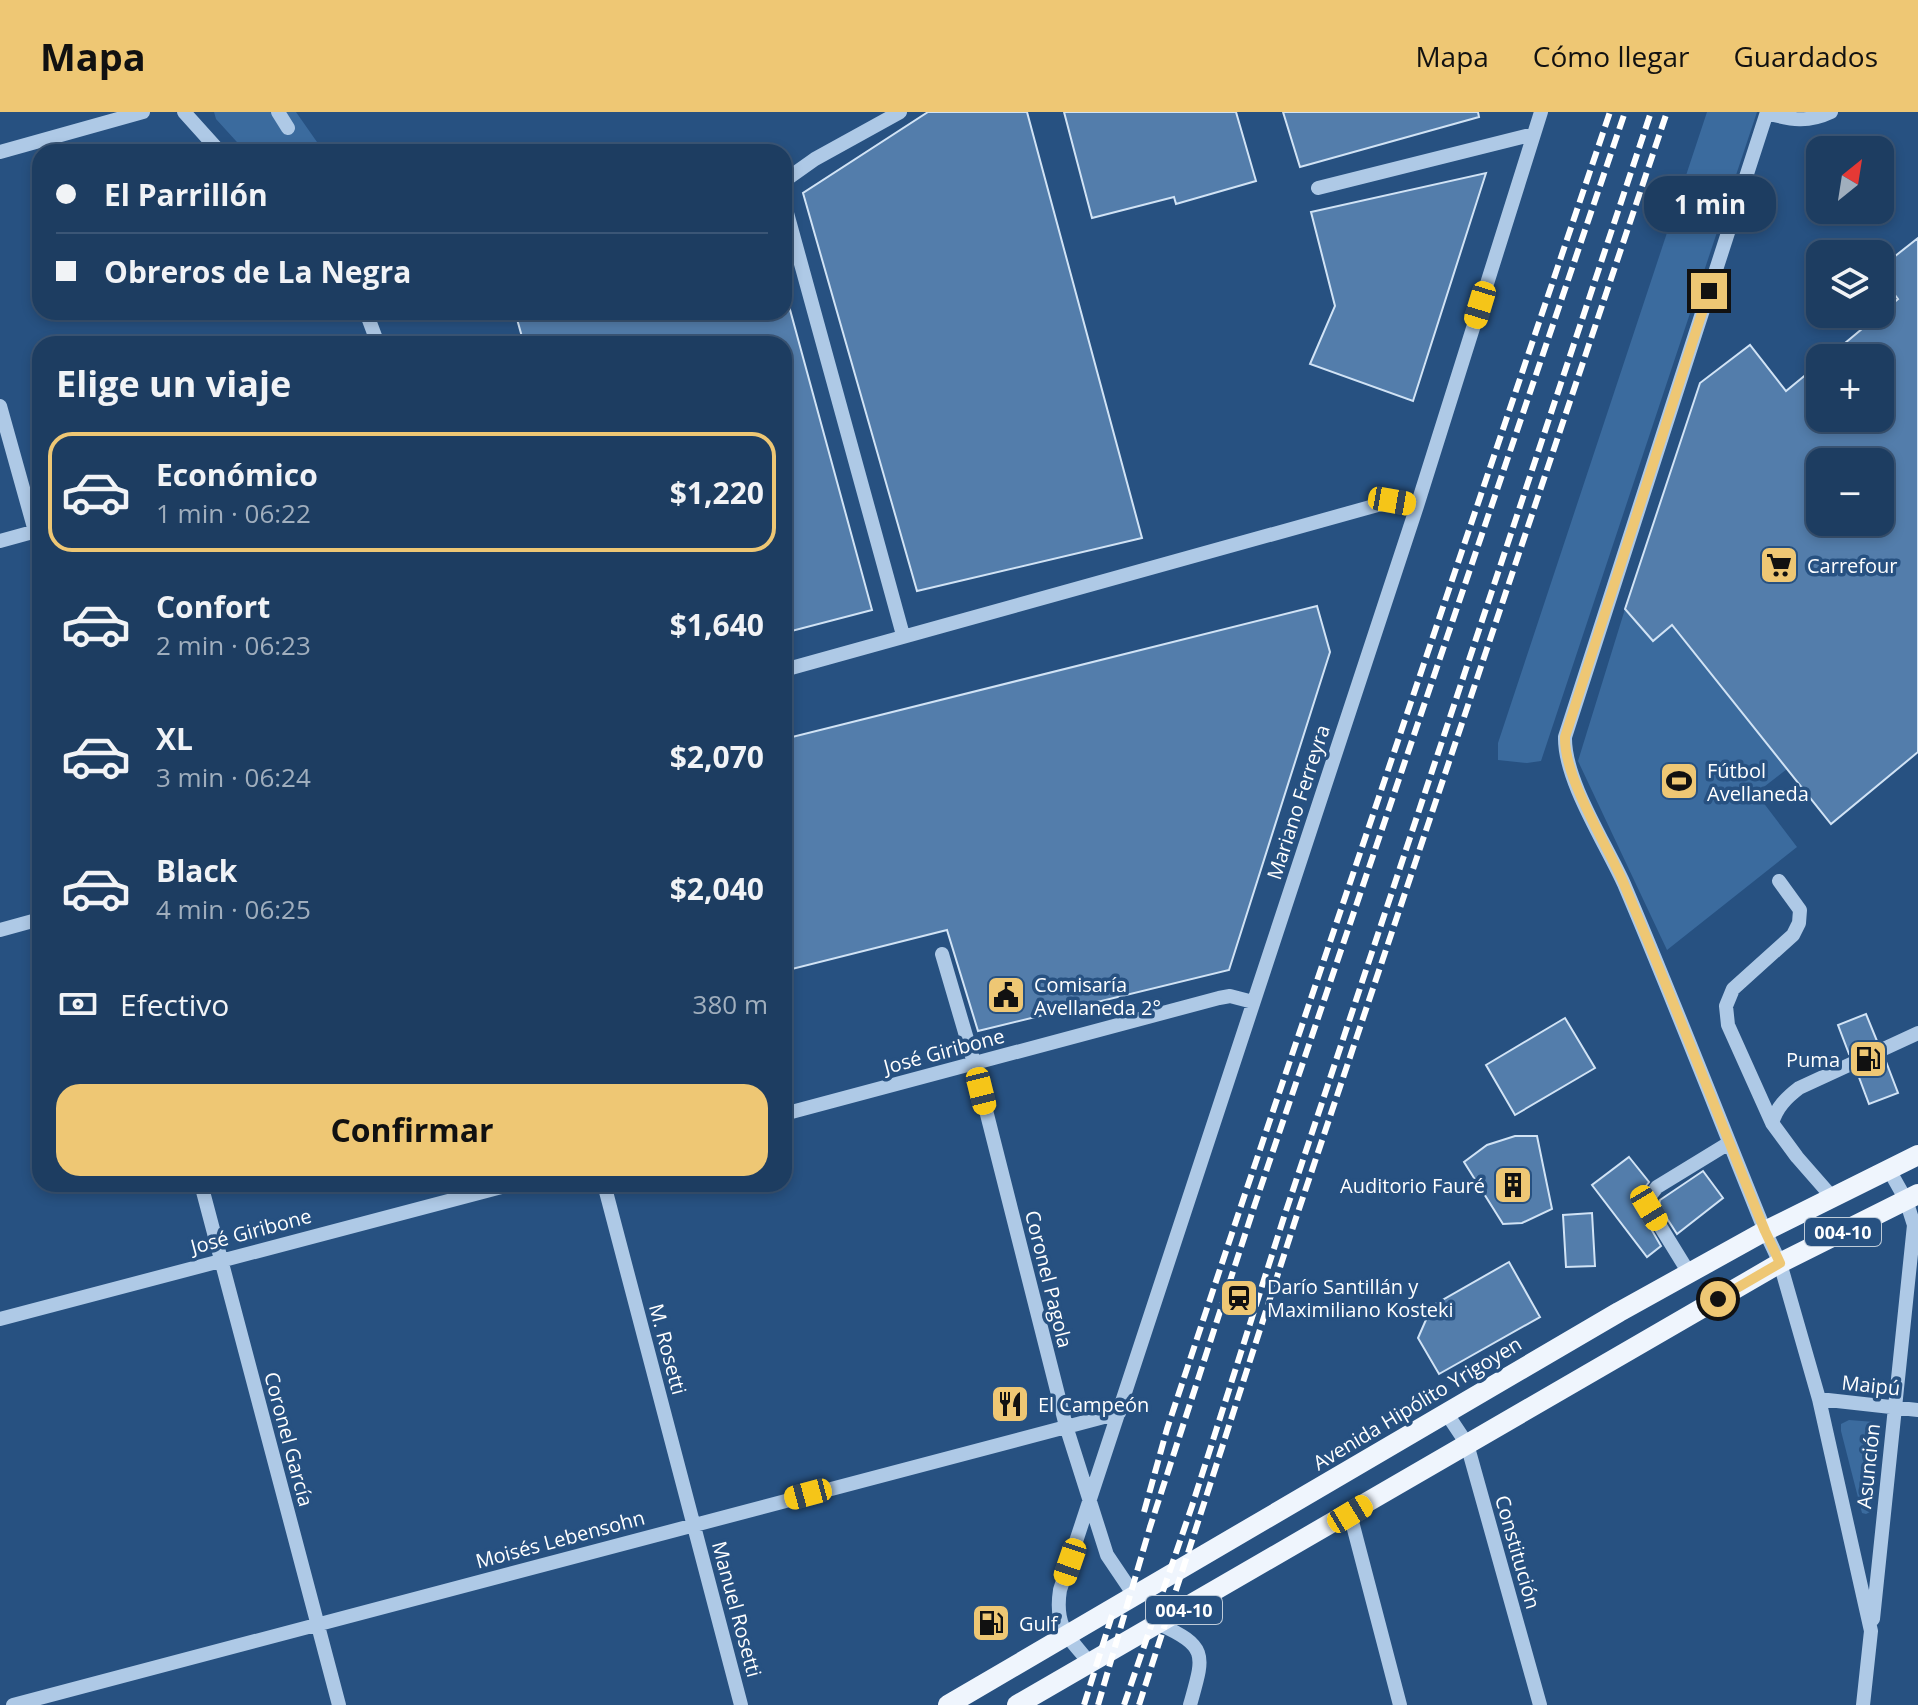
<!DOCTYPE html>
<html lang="es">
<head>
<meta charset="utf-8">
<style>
  :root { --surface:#1d3d61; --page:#254467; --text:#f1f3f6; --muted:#a0aebd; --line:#3b5676; --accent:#eec774 }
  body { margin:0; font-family:"Open Sans",sans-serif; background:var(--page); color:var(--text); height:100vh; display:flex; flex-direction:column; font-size:30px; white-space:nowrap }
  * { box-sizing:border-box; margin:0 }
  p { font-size:26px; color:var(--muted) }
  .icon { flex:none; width:44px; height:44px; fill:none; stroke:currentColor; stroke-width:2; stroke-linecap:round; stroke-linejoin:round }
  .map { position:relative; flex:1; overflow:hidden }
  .panel { position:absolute; left:32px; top:224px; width:760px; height:856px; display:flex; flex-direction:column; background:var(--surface); border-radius:24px; box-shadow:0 4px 12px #0003,0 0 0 2px var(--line) }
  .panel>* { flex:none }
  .hud { position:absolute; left:32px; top:32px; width:760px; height:176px; border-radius:24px; box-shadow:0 4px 12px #0003,0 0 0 2px var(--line); display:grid; align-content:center; height:176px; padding:0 24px; background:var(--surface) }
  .needle { width:52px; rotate:30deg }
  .buttons { position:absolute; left:1806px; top:24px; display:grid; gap:16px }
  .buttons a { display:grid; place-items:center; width:88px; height:88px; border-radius:16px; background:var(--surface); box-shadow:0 4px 12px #0003,0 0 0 2px var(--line); font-size:40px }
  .end { position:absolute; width:36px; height:36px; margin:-18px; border:10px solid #eec774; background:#111; box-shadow:0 0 0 4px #111 }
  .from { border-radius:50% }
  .bubble { position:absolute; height:56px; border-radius:24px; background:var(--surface); box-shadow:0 4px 12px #0003,0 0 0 2px var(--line); font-size:26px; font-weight:700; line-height:56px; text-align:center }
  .car { position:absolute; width:24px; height:48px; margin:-24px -12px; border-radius:10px; box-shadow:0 0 6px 2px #0007; background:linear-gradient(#f5c518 24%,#345 0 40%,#f5c518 0 76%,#345 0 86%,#f5c518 0) }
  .hud b { display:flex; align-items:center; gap:28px; height:76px; font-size:30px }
  .hud b+b { border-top:2px solid var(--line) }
  .hud i { width:20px; height:20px; background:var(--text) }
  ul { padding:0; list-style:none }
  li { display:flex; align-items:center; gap:24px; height:120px; margin:0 16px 12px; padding:0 8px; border:4px solid transparent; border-radius:24px }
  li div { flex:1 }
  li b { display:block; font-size:30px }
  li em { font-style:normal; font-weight:700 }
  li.current { border-color:var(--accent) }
  li>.icon { width:72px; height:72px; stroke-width:1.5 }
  h2 { padding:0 24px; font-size:36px; line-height:96px }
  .pay { display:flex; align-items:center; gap:20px; height:88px; padding:0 24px; font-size:30px }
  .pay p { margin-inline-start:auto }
  .cta { display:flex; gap:16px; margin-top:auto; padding:16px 24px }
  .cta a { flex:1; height:92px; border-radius:24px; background:var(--accent); color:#111; font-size:32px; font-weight:700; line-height:92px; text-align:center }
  header { display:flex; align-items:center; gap:48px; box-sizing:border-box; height:112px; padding:0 40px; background:var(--accent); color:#111 }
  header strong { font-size:38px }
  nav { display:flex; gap:44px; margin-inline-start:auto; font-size:28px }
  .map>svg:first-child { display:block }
  .green { fill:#3b6b9e }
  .building { fill:#537dab; stroke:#d1e3f5; stroke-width:2; fill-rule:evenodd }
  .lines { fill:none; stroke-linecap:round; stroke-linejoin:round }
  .minor { stroke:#aec9e6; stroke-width:14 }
  .major { stroke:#eff5fd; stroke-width:20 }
  .rail { stroke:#fff; stroke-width:6; stroke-dasharray:14 6; stroke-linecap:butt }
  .route { stroke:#eec774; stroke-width:10 }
  .labels { text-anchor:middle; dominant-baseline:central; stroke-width:7; stroke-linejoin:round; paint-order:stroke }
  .shield { fill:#275181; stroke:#becbd9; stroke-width:2 }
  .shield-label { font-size:18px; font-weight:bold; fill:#fff }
  .poi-label { font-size:20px; fill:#fff; stroke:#275181; text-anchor:start }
  .street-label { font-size:20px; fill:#fff; stroke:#275181 }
</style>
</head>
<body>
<header>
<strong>Mapa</strong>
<nav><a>Mapa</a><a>Cómo llegar</a><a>Guardados</a></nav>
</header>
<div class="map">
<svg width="1918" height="1593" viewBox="0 0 1918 1593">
  <rect width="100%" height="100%" fill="#275181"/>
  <path class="green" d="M214,0H296L324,40H246L216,7Z
    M1707,0H1757L1541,649L1527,651L1498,648V631Z
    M1625,497L1653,528L1672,513L1787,657L1756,681L1797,735L1667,838L1578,649Z
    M1849,1308L1875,1310L1880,1314L1870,1400L1866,1402L1862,1401L1841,1319V1312Z"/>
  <path class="building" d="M928,0H1027L1142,426L917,479L803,81Z
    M1064,0H1236L1256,69L1176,92L1174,85L1092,106Z
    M1283,0H1478L1479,5L1300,55Z
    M1486,61L1413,289L1310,252L1335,194L1311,100Z
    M1918,126V640L1831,712L1672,513L1653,529L1625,497L1700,271L1750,233L1786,279L1820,251V306H1880V246H1827L1898,187L1880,163V156ZM1820,350H1880V410H1820Z
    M789,194L872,498L784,521V232H524L515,200H784V195Z
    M1317,494L1330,540L1229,858L978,919L947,818L784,859V627Z
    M1866,902L1877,929L1849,942L1838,913Z
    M1565,906L1595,956L1515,1003L1486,953Z
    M1885,947L1898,981L1869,992L1857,960Z
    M1515,1024H1537L1552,1097L1522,1111L1503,1112L1464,1050L1487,1033Z
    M1629,1045L1649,1070L1640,1082L1639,1096L1661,1134L1647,1145L1592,1073Z
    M1703,1059L1723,1086L1677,1122L1659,1094L1660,1088Z
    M1592,1101L1595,1154L1566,1155L1563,1103Z
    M1509,1150L1540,1205L1439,1262L1418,1226L1432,1194Z"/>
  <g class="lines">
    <path class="minor" d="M184,0L220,40
      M278,0L288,16
      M1767,0L1565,625C1564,668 1606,732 1624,772C1673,887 1718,1003 1765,1119L1780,1151L1819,1287L1871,1519L1863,1593
      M1767,1C1791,8 1808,11 1831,0
      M0,40L143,0
      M784,69L815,47L900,0
      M1318,76L1534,22
      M784,90L903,523
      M366,200L378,232
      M0,294L40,437
      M0,429L40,418
      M784,558L1392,389L1417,394
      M1779,769L1800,798L1799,811L1793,823L1733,877L1726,894L1728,913L1772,1011L1797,1045L1832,1085
      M0,818L40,807
      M942,842L974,951L1066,1314L1107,1443L1134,1483
      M784,1002L1219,886L1230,884L1253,890
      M1772,1011C1777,995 1786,986 1799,976L1918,921
      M201,1072L339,1593
      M604,1072L741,1593
      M1689,1161L1649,1096L1650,1084L1657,1075L1729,1031
      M0,1207L513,1072
      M1819,1287L1918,1298
      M1447,1302L1467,1332L1540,1593
      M1350,1402L1400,1593
      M1873,1507L1914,1113L1906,1088L1888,1056
      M1159,1512C1209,1535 1204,1543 1190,1593
      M1091,1552C1069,1526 1054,1515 1060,1478L1417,394L1541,0
      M13,1593L1119,1301"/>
    <path class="major" d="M948,1593L1619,1200L1765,1119L1918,1043
      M1017,1593L1780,1151L1918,1082"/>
    <path class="rail" d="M1144,1400L1167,1317L1243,1088L1610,0
      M1084,1593L1113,1500
      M1098,1593L1150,1415L1254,1095L1625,0
      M1124,1593L1192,1394L1284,1105L1651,0
      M1139,1593L1295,1109L1667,0"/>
  </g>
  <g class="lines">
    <path class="route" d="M1709,179L1565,625C1564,667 1607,732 1624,772C1673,887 1718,1003 1765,1119L1780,1151L1718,1187"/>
  </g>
  <defs>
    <symbol id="supermarket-square" viewBox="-11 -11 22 22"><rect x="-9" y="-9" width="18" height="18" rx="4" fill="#eec774" stroke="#275181"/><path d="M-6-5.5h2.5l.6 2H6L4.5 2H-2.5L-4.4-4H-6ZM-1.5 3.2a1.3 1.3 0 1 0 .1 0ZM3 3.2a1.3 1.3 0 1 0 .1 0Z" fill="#111"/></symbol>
    <symbol id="stadium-square" viewBox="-11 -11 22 22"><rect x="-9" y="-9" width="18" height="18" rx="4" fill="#eec774" stroke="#275181"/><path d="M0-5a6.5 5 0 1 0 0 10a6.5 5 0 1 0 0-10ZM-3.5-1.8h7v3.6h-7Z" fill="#111"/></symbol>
    <symbol id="civic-square" viewBox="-11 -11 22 22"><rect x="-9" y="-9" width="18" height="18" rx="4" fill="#eec774" stroke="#275181"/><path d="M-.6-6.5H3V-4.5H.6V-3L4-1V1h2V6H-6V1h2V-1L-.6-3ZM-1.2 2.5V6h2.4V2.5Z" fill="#111"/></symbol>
    <symbol id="fuel-square" viewBox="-11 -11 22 22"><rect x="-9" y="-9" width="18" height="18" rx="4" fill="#eec774" stroke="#275181"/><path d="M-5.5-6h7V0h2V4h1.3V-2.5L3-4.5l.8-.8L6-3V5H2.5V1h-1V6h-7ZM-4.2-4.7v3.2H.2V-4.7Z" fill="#111"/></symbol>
    <symbol id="building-square" viewBox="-11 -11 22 22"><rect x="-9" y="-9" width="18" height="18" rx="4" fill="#eec774" stroke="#275181"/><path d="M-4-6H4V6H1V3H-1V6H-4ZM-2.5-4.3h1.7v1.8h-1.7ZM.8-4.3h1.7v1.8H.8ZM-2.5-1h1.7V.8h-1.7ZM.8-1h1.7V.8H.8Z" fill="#111"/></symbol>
    <symbol id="station-square" viewBox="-11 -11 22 22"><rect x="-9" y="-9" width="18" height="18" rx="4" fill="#eec774" stroke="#275181"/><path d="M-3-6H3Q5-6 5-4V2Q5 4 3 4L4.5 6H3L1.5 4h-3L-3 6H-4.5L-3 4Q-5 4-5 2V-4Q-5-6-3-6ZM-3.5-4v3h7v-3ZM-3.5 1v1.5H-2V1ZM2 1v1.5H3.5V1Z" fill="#111"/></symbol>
    <symbol id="restaurant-square" viewBox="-11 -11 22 22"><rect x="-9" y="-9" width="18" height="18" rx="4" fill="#eec774" stroke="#275181"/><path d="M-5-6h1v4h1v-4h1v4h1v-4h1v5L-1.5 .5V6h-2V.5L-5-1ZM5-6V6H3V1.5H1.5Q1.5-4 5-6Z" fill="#111"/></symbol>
  </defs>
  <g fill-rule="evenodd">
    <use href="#supermarket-square" x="1757" y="431" width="44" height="44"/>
    <use href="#stadium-square" x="1657" y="647" width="44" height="44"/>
    <use href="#civic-square" x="984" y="861" width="44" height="44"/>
    <use href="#fuel-square" x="1846" y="925" width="44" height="44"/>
    <use href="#building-square" x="1491" y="1051" width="44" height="44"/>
    <use href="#station-square" x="1217" y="1164" width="44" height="44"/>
    <use href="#restaurant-square" x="988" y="1270" width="44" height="44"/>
    <use href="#fuel-square" x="969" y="1489" width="44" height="44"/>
  </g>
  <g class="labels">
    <g class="shield">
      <rect x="1805" y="1106" width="76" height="28" rx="6"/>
      <rect x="1146" y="1484" width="76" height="28" rx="6"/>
    </g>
    <g class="shield-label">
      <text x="1843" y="1120">004-10</text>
      <text x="1184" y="1498">004-10</text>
    </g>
    <g class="poi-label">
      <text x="1807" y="453">Carrefour</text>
      <text x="1707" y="658">Fútbol<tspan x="1707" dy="23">Avellaneda</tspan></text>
      <text x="1034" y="872">Comisaría<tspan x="1034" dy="23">Avellaneda 2°</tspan></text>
      <text x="1840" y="947" text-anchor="end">Puma</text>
      <text x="1485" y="1073" text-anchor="end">Auditorio Fauré</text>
      <text x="1267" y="1174">Darío Santillán y<tspan x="1267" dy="23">Maximiliano Kosteki</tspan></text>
      <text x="1038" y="1292">El Campeón</text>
      <text x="1019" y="1511">Gulf</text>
    </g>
    <g class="street-label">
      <text transform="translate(1298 690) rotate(-72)">Mariano Ferreyra</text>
      <text transform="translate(944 939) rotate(-15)">José Giribone</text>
      <text transform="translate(251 1119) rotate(-15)">José Giribone</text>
      <text transform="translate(1049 1167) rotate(76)">Coronel Pagola</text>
      <text transform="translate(668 1237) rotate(75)">M. Rosetti</text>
      <text transform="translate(1871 1273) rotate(6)">Maipú</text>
      <text transform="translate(1417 1291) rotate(-31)">Avenida Hipólito Yrigoyen</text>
      <text transform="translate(289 1327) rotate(75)">Coronel García</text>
      <text transform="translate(1868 1354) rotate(-84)">Asunción</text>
      <text transform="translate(560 1427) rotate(-15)">Moisés Lebensohn</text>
      <text transform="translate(1518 1440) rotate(74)">Constitución</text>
      <text transform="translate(737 1497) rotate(75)">Manuel Rosetti</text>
    </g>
  </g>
</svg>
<div class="buttons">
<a><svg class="needle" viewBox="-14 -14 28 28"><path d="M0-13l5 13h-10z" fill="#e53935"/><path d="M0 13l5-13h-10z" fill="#a0aebd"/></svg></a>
<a><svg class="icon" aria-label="layers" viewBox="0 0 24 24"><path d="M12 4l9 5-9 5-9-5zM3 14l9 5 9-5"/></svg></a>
<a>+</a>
<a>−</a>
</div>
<i class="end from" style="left:1718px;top:1187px"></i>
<i class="end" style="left:1709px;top:179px"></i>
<div class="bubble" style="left:1644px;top:64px;width:132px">1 min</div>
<i class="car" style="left:1480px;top:193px;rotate:197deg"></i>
<i class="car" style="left:1392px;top:389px;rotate:100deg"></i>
<i class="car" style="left:981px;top:979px;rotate:166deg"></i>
<i class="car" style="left:1649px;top:1096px;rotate:149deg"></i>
<i class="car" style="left:808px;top:1382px;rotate:255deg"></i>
<i class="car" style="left:1350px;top:1402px;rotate:59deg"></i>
<i class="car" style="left:1070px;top:1450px;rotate:199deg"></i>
<div class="hud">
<b><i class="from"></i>El Parrillón</b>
<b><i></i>Obreros de La Negra</b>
</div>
<section class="panel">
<h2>Elige un viaje</h2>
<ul>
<li class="current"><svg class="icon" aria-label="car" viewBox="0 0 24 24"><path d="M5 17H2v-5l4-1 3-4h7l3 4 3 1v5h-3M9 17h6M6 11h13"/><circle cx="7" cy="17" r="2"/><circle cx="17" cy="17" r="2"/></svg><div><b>Económico</b><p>1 min · 06:22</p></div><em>$1,220</em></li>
<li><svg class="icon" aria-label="car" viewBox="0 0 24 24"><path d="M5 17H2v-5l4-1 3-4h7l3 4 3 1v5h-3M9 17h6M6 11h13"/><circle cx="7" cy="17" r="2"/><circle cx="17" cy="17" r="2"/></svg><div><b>Confort</b><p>2 min · 06:23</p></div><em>$1,640</em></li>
<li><svg class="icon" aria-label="car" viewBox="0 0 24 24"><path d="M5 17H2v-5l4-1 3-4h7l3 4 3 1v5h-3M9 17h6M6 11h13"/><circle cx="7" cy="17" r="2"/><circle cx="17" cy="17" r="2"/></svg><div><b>XL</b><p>3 min · 06:24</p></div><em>$2,070</em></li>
<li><svg class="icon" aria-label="car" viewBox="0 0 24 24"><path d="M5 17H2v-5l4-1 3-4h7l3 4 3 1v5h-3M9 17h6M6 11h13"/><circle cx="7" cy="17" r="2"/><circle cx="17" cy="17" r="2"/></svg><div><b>Black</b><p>4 min · 06:25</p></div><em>$2,040</em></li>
</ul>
<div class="pay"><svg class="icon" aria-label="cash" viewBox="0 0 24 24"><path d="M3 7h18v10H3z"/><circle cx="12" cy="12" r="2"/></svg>Efectivo<p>380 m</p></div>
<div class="cta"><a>Confirmar</a></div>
</section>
</div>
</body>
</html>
